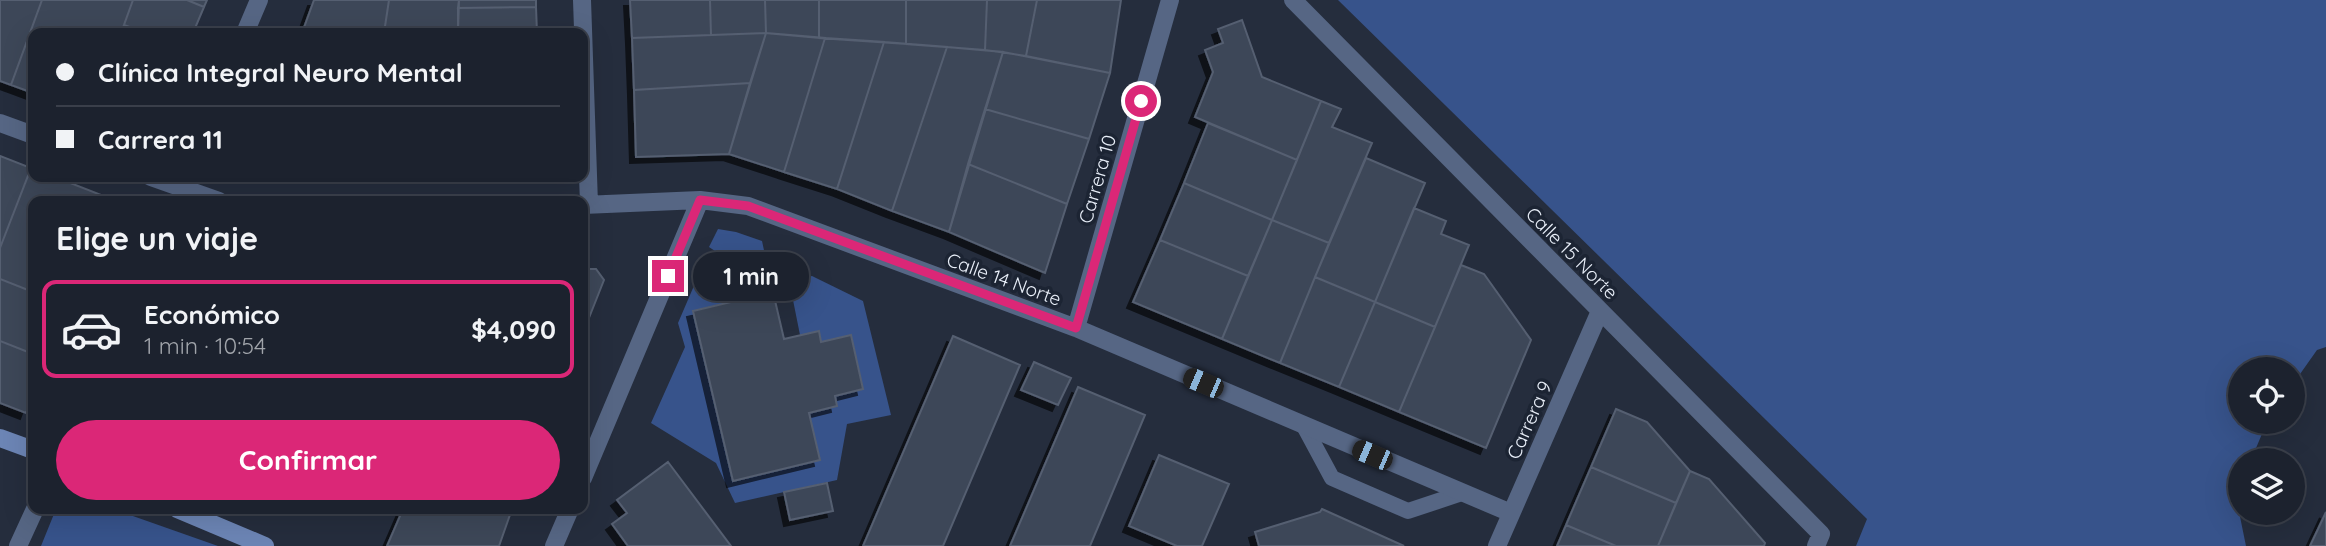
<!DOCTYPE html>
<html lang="es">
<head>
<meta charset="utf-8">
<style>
  :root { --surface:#1c222e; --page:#292f3a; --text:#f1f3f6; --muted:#a0a4aa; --line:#3a3f4a; --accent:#db2777 }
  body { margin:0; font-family:Quicksand,sans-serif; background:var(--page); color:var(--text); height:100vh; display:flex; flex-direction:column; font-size:26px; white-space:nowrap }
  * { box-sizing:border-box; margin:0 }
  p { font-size:23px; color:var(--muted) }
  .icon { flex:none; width:38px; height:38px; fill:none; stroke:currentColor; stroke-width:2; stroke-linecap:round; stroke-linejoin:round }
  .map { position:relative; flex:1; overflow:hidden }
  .sheet { position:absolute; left:28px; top:196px; width:560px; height:318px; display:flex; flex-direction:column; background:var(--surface); border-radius:14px; box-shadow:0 7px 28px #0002,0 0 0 2px var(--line) }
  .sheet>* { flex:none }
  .guide { position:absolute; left:28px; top:28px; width:560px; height:154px; border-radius:14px; box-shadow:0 7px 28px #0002,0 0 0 2px var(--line); display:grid; align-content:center; height:154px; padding:0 28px; background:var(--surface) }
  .controls { position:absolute; left:2228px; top:357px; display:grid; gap:14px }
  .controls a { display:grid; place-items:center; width:77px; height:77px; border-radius:50%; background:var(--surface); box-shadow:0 7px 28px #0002,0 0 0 2px var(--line); font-size:35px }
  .end { position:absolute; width:32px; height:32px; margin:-16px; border:9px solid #db2777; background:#fff; box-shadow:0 0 0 4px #fff }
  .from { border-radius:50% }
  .bubble { position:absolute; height:49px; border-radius:24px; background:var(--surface); box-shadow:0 7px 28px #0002,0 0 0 2px var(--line); font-size:23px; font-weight:700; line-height:49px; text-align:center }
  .car { position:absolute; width:21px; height:42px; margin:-21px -10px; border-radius:9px; box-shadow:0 0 5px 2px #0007; background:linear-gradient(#222 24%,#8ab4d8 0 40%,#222 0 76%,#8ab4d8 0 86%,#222 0) }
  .guide b { display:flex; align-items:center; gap:24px; height:66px; font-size:26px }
  .guide b+b { border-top:2px solid var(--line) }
  .guide i { width:18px; height:18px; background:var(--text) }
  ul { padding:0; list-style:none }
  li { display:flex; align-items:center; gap:21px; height:98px; margin:0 14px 10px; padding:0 14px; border:4px solid transparent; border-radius:14px }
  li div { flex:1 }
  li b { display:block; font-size:26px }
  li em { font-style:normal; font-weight:700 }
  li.active { border-color:var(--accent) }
  li>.icon { width:63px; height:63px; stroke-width:1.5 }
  h2 { padding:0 28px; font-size:32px; line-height:84px }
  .action { display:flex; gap:14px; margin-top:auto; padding:14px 28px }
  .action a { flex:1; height:80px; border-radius:42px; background:var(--accent); color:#fff; font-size:28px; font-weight:700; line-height:80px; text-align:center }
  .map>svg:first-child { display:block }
  .green { fill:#37538b }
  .building { fill:#3e4758; stroke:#555f71; stroke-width:2; filter:url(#shadow) }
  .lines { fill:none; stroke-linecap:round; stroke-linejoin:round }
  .lane { stroke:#566684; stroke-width:16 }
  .street { stroke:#566684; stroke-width:18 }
  .secondary { stroke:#6c85b5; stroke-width:18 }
  .route { stroke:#db2777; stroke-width:9 }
  .labels { text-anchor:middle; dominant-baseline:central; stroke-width:7; stroke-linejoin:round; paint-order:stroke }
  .street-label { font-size:19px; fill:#e9eff9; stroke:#1c2433 }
</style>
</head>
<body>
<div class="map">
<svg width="2326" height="546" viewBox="0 0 2326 546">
  <defs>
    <filter id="shadow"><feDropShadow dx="-6" dy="6" stdDeviation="0" flood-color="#0009"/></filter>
  </defs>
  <rect width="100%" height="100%" fill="#252d3d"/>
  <path class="green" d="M1338,0H2326V347L2317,350L2293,384L2292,369H2240V422H2267L2251,460H2240V488L2236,497L2246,546H1856L1867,519Z
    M718,229L736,232L762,241L773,292L758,296L745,271L709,247Z
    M699,274L726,303L694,311L734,481L820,460L809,413L836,406L835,396L863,389L851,335L821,342L819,331L800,335L791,290L797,279L812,276L863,301L891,415L847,424L837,480L735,503L716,463L651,423L685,347L678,323Z
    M56,509H113L218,546H41Z"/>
  <path class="building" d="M0,0H42L11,85L0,81Z
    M42,0H133L121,33H33V93L11,85Z
    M133,0H187L204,7L193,33H146L124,25Z
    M187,0H207L204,7Z
    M314,0H389L384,33H302Z
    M389,0H459L458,33H384Z
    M459,0H536V7L458,8Z
    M630,0H710L711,35L632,38Z
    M710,0H765L766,33L711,35Z
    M765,0H819V38L766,33Z
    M819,0H906V44L819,38Z
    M906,0H987L985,50L906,44Z
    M987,0H1037L1026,56L985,50Z
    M1037,0H1121L1110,73L1026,56Z
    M536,7L537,33H458V8Z
    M1242,20L1262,77L1321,101L1297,160L1195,117L1213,72L1205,50L1223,43L1218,29Z
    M124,25L146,33H121Z
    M766,33L750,83L634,90L632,38Z
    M766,33L825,38L784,172L729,154Z
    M825,38L884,42L837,189L784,172Z
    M884,42L947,47L892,211L837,189Z
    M947,47L1003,52L949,232L892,211Z
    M1003,52L1110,73L1089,139L985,109Z
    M750,83L729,154L636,157L634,90Z
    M1321,101L1341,109L1332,127L1372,143L1329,243L1272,220Z
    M985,109L1089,139L1067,204L968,164Z
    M1208,123L1297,160L1272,220L1184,183Z
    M0,156L31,168L0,248Z
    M1366,158L1425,183L1375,302L1315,277Z
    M968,164L1067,204L1045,273L949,232Z
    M31,168H33V177H55L109,198L108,201H33V292L0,279V248Z
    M1184,183L1272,220L1248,276L1160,240Z
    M1414,208L1446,221L1441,234L1469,245L1435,327L1375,302Z
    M1272,220L1329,243L1280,363L1222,339Z
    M1160,240L1248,276L1222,339L1133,302Z
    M1461,265L1484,274L1531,340L1486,448L1399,412Z
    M583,269H596L604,280L583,333Z
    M1315,277L1375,302L1339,387L1280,363Z
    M0,279L33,292V354L0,341Z
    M773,292L784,339L819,331L821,342L851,335L863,389L835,396L837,406L809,413L820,460L733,481L693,311Z
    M1375,302L1435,327L1399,412L1339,387Z
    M953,336L1020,365L943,546H863Z
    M0,341L33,354V394L26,413L0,403Z
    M1034,362L1071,378L1058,405L1021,390Z
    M1078,387L1145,415L1090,546H1010Z
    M1616,409L1647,422L1690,471L1676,503L1591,467Z
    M1159,455L1229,484L1202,546H1177L1129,526Z
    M668,462L731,546H628L612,524L627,513L617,500Z
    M1591,467L1676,503L1658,546H1616L1566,525Z
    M1690,471L1709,479L1765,543L1764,546H1658Z
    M827,483L833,511L790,520L784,492Z
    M403,509H512L499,546H387Z
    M1322,509L1404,546H1259L1255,532L1320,512Z
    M2326,512V546H2310Z
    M1566,525L1616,546H1557Z"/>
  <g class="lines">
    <path class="lane" d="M1304,426L1332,478L1408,511L1462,493"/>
    <path class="street" d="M582,0L589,204
      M1293,0L1821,534L1816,546
      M245,33L259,0
      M0,123L33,135
      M151,177L219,201
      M583,205L700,200L748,206L1076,328L1511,513
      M1076,328L1170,0
      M583,478L700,200
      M18,546L35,509
      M554,546L570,509
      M1497,546L1600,311"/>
    <path class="secondary" d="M0,438L33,450
      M177,509L265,546"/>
  </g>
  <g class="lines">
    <path class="route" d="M668,276L700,200L748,206L1076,328L1141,101"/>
  </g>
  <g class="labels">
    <g class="street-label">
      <text transform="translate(1097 179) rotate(-74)">Carrera 10</text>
      <text transform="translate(1572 253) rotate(45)">Calle 15 Norte</text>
      <text transform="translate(1004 279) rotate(20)">Calle 14 Norte</text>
      <text transform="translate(1529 420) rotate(-66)">Carrera 9</text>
    </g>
  </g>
</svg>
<div class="controls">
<a><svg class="icon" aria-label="locate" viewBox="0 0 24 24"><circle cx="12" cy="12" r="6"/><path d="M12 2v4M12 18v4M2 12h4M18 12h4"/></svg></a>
<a><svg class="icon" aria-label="layers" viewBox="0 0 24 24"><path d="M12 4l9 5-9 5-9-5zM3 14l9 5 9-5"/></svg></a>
</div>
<i class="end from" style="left:1141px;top:101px"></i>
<i class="end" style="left:668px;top:276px"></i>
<div class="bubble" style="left:693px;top:252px;width:116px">1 min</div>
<i class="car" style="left:1203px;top:383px;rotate:293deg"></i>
<i class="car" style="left:1372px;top:455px;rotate:293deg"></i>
<div class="guide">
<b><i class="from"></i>Clínica Integral Neuro Mental</b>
<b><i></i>Carrera 11</b>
</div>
<section class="sheet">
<h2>Elige un viaje</h2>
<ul>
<li class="active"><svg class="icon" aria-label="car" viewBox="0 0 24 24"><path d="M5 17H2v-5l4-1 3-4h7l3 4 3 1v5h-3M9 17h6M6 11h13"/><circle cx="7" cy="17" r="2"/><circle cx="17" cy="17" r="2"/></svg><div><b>Económico</b><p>1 min · 10:54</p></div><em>$4,090</em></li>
</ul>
<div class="action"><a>Confirmar</a></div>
</section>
</div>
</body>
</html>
